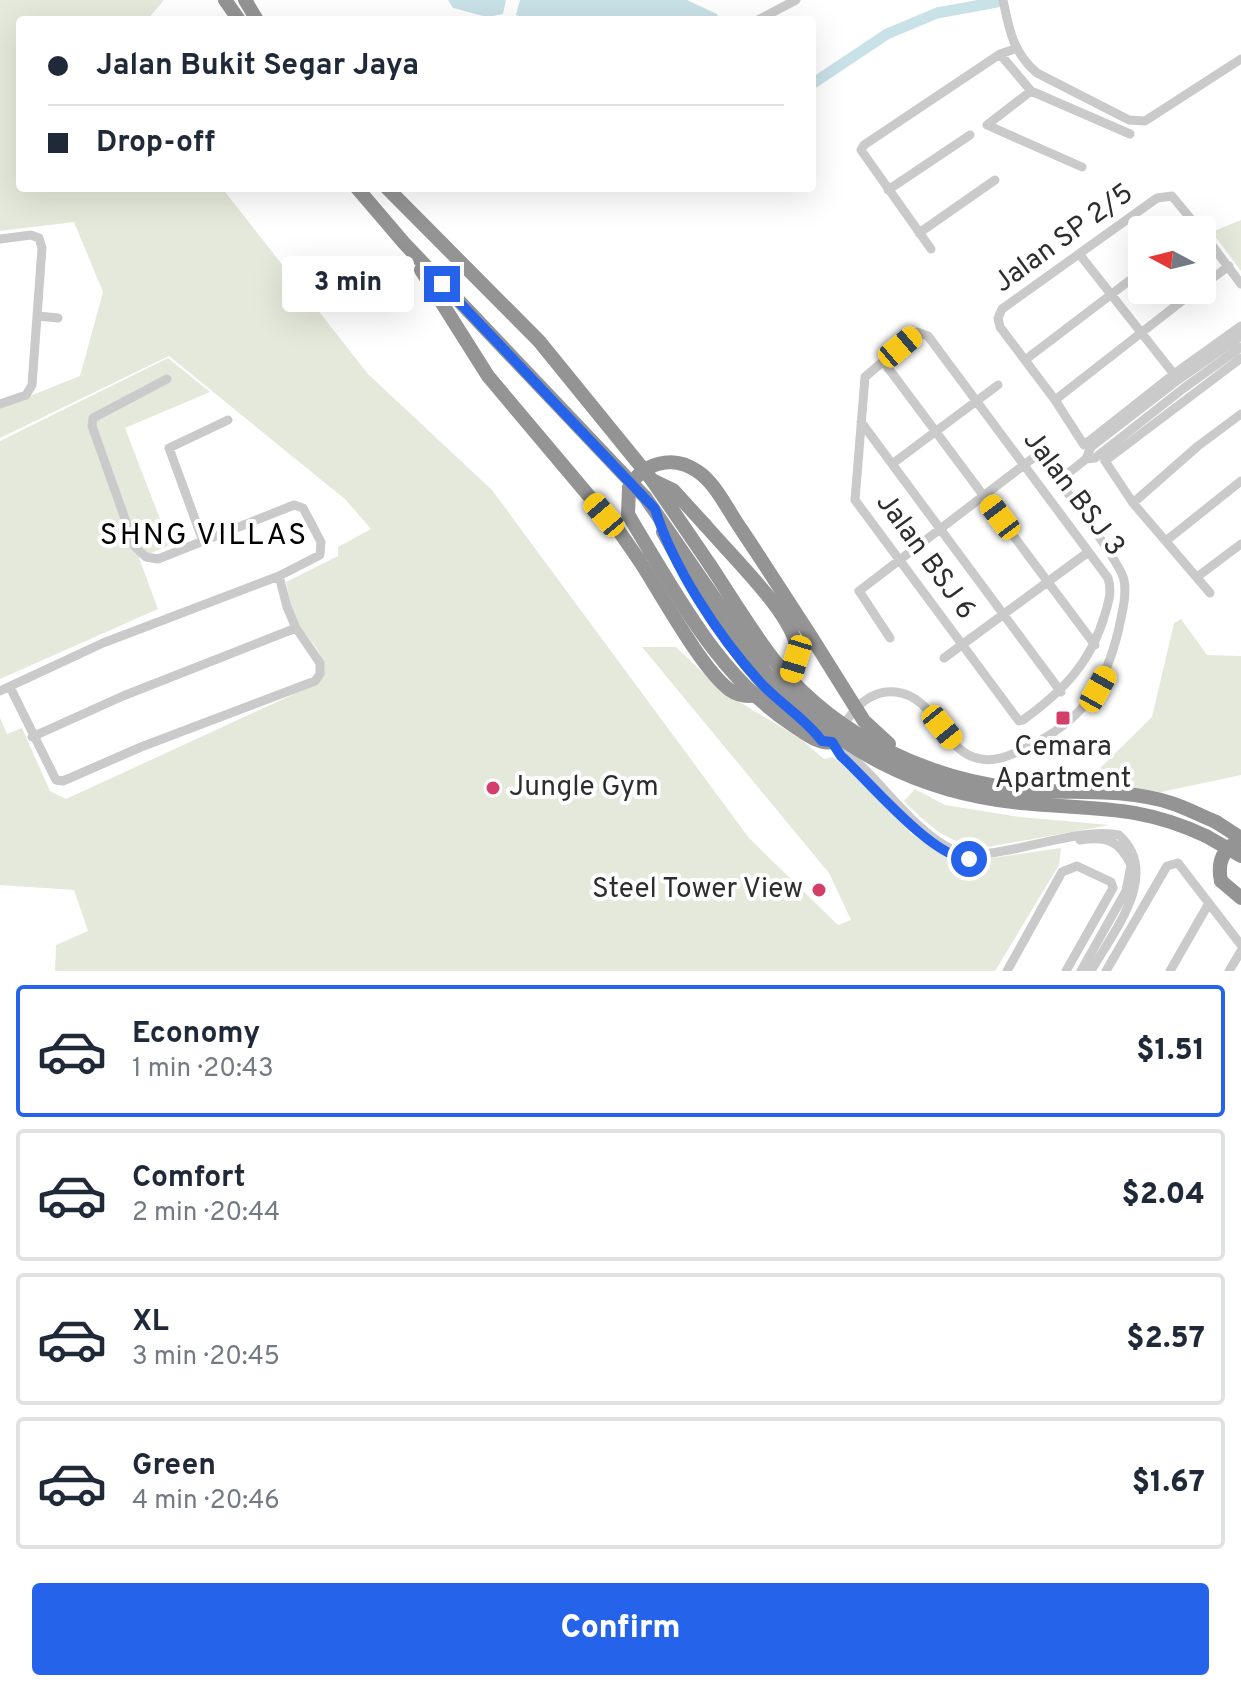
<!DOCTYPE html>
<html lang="en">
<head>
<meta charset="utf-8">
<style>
  :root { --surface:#fff; --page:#f2f2f3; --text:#1f2937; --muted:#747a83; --line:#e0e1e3; --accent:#2563eb }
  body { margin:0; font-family:Overpass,sans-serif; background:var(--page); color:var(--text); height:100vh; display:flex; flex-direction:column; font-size:30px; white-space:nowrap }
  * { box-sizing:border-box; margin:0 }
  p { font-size:26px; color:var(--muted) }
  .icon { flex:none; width:44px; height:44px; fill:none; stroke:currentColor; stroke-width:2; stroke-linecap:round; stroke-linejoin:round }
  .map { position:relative; height:971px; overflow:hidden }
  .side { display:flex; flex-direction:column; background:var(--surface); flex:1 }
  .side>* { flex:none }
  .top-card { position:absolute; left:16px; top:16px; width:800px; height:176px; border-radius:8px; box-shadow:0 8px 32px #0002; display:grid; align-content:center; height:176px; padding:0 32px; background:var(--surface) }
  .needle { width:52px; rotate:277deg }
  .controls { position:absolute; left:1128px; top:216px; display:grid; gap:16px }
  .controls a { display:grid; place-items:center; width:88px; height:88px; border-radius:8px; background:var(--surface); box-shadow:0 8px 32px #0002; font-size:40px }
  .end { position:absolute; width:36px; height:36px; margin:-18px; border:10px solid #2563eb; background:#fff; box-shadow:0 0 0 4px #fff }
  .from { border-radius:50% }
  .bubble { position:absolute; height:56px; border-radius:8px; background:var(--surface); box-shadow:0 8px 32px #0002; font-size:26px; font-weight:800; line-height:56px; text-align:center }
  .car { position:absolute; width:24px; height:48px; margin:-24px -12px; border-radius:10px; box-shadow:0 0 6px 2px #0007; background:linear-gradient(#f5c518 24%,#345 0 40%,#f5c518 0 76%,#345 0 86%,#f5c518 0) }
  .top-card b { display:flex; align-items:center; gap:28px; height:76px; font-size:30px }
  .top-card b+b { border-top:2px solid var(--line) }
  .top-card i { width:20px; height:20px; background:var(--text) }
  ul { padding:14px 0 0; list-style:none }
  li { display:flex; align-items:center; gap:24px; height:132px; margin:0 16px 12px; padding:0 16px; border:4px solid var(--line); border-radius:8px }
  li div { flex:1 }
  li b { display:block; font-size:30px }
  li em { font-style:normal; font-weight:800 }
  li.current { border-color:var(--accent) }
  li>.icon { width:72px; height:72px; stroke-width:1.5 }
  .action { display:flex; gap:16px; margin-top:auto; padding:16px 32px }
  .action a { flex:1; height:92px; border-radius:8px; background:var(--accent); color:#fff; font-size:32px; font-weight:800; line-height:92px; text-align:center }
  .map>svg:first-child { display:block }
  .green { fill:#e5e9db }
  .water { fill:#c9e2e7 }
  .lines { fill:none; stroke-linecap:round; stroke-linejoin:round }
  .river { stroke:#c9e2e7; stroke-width:11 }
  .minor { stroke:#cacaca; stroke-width:9 }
  .highway { stroke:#949494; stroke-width:14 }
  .highway-bridge { stroke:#949494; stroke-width:14 }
  .route { stroke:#2563eb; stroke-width:10 }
  .poi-dot { fill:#d33f68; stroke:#fff; stroke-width:3 }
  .labels { text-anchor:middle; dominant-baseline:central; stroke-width:8; stroke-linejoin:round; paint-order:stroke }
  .street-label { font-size:28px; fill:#2d2d2d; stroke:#fff }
  .poi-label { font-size:28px; fill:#2d2d2d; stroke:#fff }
  .neighbourhood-label { font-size:30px; letter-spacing:2px; fill:#000; stroke:#fff }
</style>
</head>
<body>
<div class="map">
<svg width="1241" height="971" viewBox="0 0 1241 971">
  <rect width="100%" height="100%" fill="#fff"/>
  <path class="green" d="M0,0H164L147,20H20V188H222L368,374L492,490L749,838L838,925L851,920L829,873L642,647H676L723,692L801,739L824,759L833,757L882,800L910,833L956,863L1061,848L1059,865L995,971H55L56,945L88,931L74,890L0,885V718L7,734L22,728L50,791L66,799L316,684C337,662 310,644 299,624C291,610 289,597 286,582L338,556V547L371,529L346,500L169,356L0,438V408L80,376L103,292L74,222L0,231Z
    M1241,220V271L1212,232Z
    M168,358L210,392L125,428L170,545L139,558L158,609L0,679V441Z
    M1181,619L1207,655L1241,656V775L1152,794L1091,787L1092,776L1152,717L1174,623Z
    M915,789L945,805L1020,817L1110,825L982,848C947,843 928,825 904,801Z"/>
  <path class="water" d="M448,0H506L503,14L487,17L453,8Z
    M520,0H687L717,14L719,20H531L516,15Z"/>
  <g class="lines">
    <path class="river" d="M812,84L887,34L937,13L997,2"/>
    <path class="minor" d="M1003,0C1009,29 1013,53 1037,73L1129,120L1145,121L1241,59
      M758,20L796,0
      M1000,54L1031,91L1130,134
      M1031,91L987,125L1082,167
      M888,190L970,135
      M1200,230L1172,196L1157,198L1002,309L998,318L1000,327L1055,400L1084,445L1174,374L1241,326
      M1202,232L1241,284
      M919,233L995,180
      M0,239L31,235L39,238L42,248L32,385L26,395L0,404
      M931,249L861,150L864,145L1000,54L1015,49
      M1080,255L1177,378
      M1202,286L1229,266
      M37,316L58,318
      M917,332L928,336L1108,578C1112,591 1109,601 1105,614C1091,663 1063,691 1023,720L1019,721L1016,717L855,500L865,377Z
      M1025,360L1142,271
      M883,361L1095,645
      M1055,400L1196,290
      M861,422L1061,692
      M1086,459L1091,447L1178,380L1241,336
      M892,464L998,385
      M1057,482L1086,459L1095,458L1184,388L1241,347
      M1133,503L1198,446L1241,414
      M1167,540L1241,481
      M203,541L169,448L228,420
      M1197,577L1241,544
      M1210,593L1133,503L1105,461L1241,358
      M944,658L1087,553
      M10,687L56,780L63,781L141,747L315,681L320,674V663L296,628L287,607L279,576
      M0,691L103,643L279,576L320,555L321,542L303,508L294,505L158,559L146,557L135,547L92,426L93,418L167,379
      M843,726C855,707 871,689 896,692C934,696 940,744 973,757C992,764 1009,756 1026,748C1082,721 1105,688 1119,628C1122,612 1127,596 1124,580C1121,563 1052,470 1037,455L859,591L890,638
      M32,737L123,696L296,628
      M832,742C877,771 904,824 951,849C989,868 1070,825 1119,835C1162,874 1113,932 1091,971
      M1080,840C1106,836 1119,840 1131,865L1126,891L1081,971
      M1007,971L1062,872L1077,866L1111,882L1113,888L1066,971
      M1106,971L1167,866L1178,863L1241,945
      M1170,971L1209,903
      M1229,971L1241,951"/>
    <path class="highway" d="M225,0L239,20
      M245,0L257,20
      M357,188L404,243L645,497
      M387,188L539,341L652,480L710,565
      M421,270L488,376L621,534L639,560
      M652,480L673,490L705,525
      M629,488L628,514L636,528C680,600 721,679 794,726C805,733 819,745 832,742
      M663,532C703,605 742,672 806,725
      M1216,822L1241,838
      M1206,836L1241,856
      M1221,881L1241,898"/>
    <path class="highway-bridge" d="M629,488C642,463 673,454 697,471C716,483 728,511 741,529C783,592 824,656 864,721L889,744
      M645,497L766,673C836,749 918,793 1021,803C1092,810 1138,804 1206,836
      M639,560C660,592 702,670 730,690C743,699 757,697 771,690C790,681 801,662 795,641C785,607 729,553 705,525
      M710,565C732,598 753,634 778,665C839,739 932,781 1027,790C1073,794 1126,788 1171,803C1187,808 1201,816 1216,822
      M1221,881C1217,862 1223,848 1241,840"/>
  </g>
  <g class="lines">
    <path class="route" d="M442,284L655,509C673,567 718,636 760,682C778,702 806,719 822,741L832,742L841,756C870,782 932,858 969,859"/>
  </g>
  <g class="poi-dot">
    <rect x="1055" y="710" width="16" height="16" rx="4"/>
    <circle cx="493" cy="788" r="8"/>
    <circle cx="819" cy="890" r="8"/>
  </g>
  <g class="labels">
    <g class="street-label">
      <text transform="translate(1064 239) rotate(-36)">Jalan SP 2/5</text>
      <text transform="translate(1073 494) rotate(53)">Jalan BSJ 3</text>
      <text transform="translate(925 557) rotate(54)">Jalan BSJ 6</text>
    </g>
    <g class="poi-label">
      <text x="1063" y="748">Cemara<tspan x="1063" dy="32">Apartment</tspan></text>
      <text x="509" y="788" text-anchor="start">Jungle Gym</text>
      <text x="803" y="890" text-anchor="end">Steel Tower View</text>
    </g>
    <g class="neighbourhood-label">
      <text x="204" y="536">SHNG VILLAS</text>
    </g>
  </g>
</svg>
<div class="controls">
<a><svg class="needle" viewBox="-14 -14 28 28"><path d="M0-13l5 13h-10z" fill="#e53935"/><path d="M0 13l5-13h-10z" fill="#747a83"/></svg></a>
</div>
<i class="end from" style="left:969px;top:859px"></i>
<i class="end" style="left:442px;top:284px"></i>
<div class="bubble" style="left:282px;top:256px;width:132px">3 min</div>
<i class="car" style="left:900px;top:347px;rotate:50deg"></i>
<i class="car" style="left:604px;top:515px;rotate:320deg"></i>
<i class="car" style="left:1000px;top:517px;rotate:323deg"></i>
<i class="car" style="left:796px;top:659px;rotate:197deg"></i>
<i class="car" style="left:1098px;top:689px;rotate:29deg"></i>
<i class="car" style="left:942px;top:727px;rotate:141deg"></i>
<div class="top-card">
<b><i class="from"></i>Jalan Bukit Segar Jaya</b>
<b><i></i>Drop-off</b>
</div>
</div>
<section class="side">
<ul>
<li class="current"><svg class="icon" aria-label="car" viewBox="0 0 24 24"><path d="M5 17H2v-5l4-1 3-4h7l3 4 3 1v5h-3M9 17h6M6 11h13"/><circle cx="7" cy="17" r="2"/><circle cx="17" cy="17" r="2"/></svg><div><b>Economy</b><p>1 min · 20:43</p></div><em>$1.51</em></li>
<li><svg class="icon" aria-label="car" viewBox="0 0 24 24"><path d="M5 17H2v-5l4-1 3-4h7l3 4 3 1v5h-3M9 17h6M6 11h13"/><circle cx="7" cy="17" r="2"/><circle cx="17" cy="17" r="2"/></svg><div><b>Comfort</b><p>2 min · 20:44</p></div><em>$2.04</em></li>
<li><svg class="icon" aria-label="car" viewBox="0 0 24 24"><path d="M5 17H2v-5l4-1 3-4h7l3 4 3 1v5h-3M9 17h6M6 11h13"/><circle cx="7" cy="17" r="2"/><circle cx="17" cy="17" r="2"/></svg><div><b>XL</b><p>3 min · 20:45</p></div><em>$2.57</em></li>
<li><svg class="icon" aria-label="car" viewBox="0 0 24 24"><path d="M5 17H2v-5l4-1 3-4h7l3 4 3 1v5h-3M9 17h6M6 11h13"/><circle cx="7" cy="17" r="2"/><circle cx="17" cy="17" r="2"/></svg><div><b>Green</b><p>4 min · 20:46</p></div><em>$1.67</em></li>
</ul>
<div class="action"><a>Confirm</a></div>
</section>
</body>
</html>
